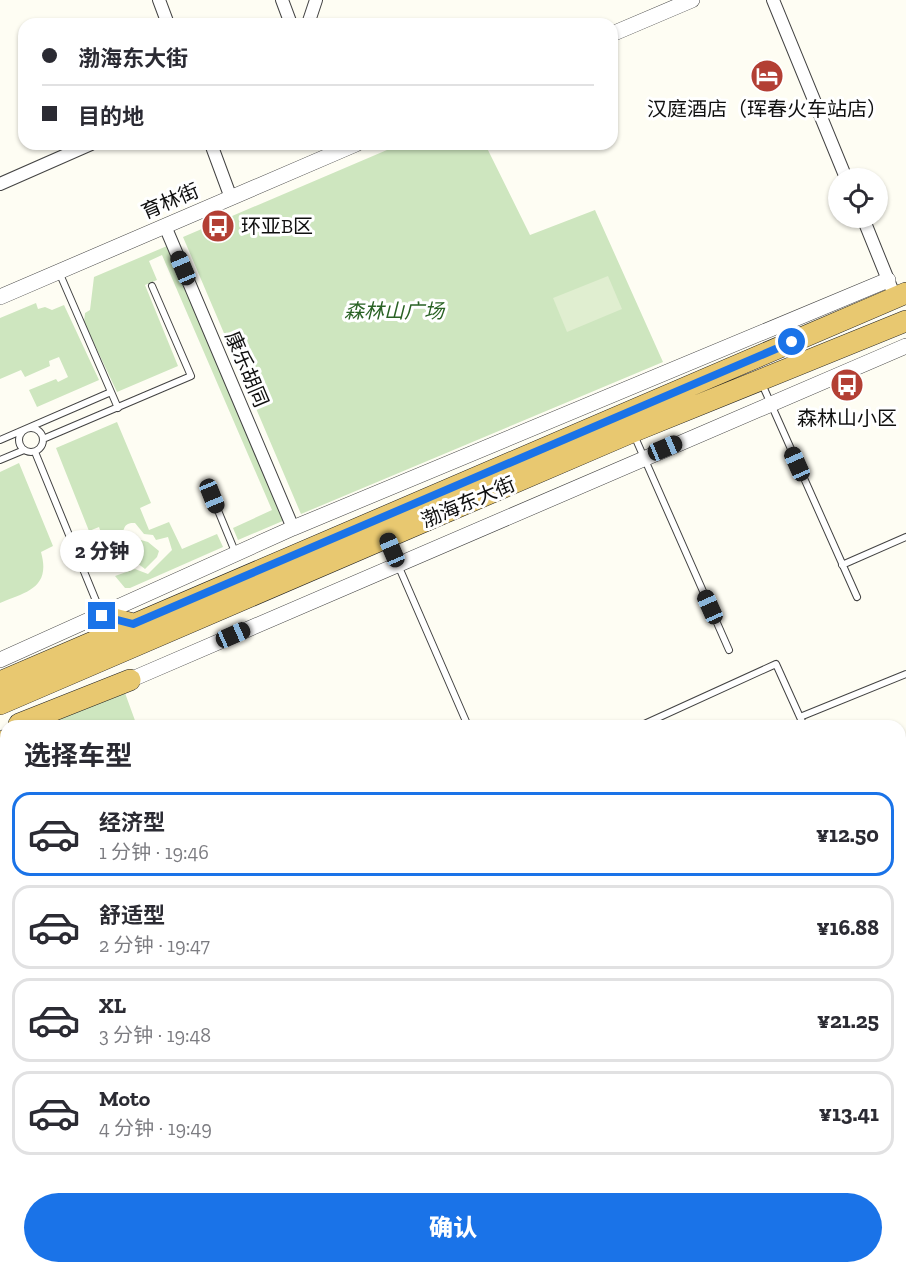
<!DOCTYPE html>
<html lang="zh">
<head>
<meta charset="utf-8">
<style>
  :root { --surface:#fff; --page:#f7f7f7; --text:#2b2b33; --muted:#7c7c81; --line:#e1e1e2; --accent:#1a73e8 }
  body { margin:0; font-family:"Zilla Slab","Noto Sans SC",serif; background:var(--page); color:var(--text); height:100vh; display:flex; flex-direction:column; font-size:22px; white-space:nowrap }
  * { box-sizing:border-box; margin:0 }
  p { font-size:20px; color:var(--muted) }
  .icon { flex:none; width:33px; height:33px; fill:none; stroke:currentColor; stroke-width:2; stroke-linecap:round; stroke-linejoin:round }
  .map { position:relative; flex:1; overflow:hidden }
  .side { position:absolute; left:0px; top:720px; width:906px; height:554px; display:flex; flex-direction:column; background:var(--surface); border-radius:18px 18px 0 0; box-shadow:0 2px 4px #0004 }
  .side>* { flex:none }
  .hud { position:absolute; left:18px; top:18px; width:600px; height:132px; border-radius:18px; box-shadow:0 2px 4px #0004; display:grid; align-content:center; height:132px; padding:0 24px; background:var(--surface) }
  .fabs { position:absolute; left:828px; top:168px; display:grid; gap:12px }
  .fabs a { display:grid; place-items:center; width:60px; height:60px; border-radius:50%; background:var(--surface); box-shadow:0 2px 4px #0004; font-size:30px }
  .end { position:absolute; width:27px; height:27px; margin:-14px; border:8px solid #1a73e8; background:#fff; box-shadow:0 0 0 3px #fff }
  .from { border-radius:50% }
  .bubble { position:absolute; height:42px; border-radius:21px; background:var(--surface); box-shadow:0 2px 4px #0004; font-size:20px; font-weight:800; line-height:42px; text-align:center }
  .car { position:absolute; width:18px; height:36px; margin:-18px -9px; border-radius:8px; box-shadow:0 0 4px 2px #0007; background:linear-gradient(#222 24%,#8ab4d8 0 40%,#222 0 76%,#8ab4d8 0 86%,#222 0) }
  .hud b { display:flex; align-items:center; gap:21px; height:57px; font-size:22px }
  .hud b+b { border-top:2px solid var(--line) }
  .hud i { width:15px; height:15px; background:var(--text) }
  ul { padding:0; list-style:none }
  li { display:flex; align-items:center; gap:18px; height:84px; margin:0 12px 9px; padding:0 12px; border:3px solid var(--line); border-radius:18px }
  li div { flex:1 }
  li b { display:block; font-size:22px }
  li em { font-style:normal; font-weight:800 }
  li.selected { border-color:var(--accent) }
  li>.icon { width:54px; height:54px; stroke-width:1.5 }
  h2 { padding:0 24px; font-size:27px; line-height:72px }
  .action { display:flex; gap:12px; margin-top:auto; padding:12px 24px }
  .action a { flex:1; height:69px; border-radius:36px; background:var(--accent); color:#fff; font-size:24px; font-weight:800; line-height:69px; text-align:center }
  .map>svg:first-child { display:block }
  .green { fill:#cee6bf }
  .pitch { fill:#e0eed0 }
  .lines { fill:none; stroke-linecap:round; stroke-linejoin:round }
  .service-casing { stroke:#434343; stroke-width:8 }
  .minor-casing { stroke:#434343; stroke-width:14 }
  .tertiary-casing { stroke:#434343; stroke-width:16 }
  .primary-casing { stroke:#212121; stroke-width:21 }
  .trunk-casing { stroke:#212121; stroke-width:22 }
  .service { stroke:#fff; stroke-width:6 }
  .minor { stroke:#fff; stroke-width:12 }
  .tertiary { stroke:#fff; stroke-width:15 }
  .primary { stroke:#ebde76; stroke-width:20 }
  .trunk { stroke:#e8c870; stroke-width:21 }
  .route { stroke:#1a73e8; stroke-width:8 }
  .labels { text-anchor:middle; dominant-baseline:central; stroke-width:6; stroke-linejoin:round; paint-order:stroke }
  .poi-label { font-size:20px; fill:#101010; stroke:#fff }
  .street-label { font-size:20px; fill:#101010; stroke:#fff }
  .park-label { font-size:20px; font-style:italic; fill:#2a6225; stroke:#fff }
</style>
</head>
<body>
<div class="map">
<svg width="906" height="1273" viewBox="0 0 906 1273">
  <rect width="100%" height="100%" fill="#fefdf3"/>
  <path class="green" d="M401,144H485L530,235L595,210L663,362L301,514L183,237Z
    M167,246L285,520L238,540L233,528L272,510L162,255L149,261L157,280L145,285L178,366L117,392L84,322L85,313L90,310L94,277Z
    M36,303L38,309L45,307L52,310L64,305L99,380L37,407L29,390L56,379L58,382L68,377L59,357L49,361L50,366L25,377L21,370L0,379V318Z
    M117,422L151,503L140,508L149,530L169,522L182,549L217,534L223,547L130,588H125L115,576L135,569L148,574L172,550L168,537L156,540L153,535L144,534L135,523C121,522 125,532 120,542L107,550L99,527L89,531L56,448Z
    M19,463L53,546L41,552C51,588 27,592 0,603V472Z
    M141,540L148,542L159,551L157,557L145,569L137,563L139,552L131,545Z
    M125,693L137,726H29Z
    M0,1028L6,1045V1123L0,1125Z"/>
  <path class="pitch" d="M608,276L622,309L567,332L553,298Z"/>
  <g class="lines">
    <defs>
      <path id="service" d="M59,272L118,408
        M762,384L857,597
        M19 440a12 12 0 1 1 24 0a12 12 0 1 1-24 0Z
        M634,435L729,650
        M43,439L191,376L152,286
        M0,440L111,392
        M35,452L101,613
        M0,460L24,450
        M212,496L236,554
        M388,542L468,726
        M842,565L906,537
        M800,717L906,674
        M640,726L776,664L804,726
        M790,726L803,724
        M900,1012L906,1010
        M900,1033L906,1049
        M900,1126L906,1124
        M723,1268L727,1273"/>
      <path id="minor" d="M159,0L168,24
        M282,0L291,24
        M773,0L846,178
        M308,24L316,0
        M211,144L231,198
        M0,184L91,144
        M863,218L895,297
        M165,226L293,528"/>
      <path id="tertiary" d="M612,34L692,0
        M0,297L356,144
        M0,660L293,528L888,280
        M130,680L906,346"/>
      <path id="primary" d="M0,872L6,888
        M0,955L6,972
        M113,1268L115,1273
        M146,1268L148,1273"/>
      <path id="trunk" d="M102,616L133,624
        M0,682L906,293
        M0,704L632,432L906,321
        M19,724L130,680
        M0,749L6,740"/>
    </defs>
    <use href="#service" class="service-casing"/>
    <use href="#minor" class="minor-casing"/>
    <use href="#tertiary" class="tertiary-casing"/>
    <use href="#primary" class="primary-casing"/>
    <use href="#trunk" class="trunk-casing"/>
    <use href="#service" class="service"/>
    <use href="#minor" class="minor"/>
    <use href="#tertiary" class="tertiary"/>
    <use href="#primary" class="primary"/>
    <use href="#trunk" class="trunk"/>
  </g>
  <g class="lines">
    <path class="route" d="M102,616L133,624L792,342"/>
  </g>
  <defs>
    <symbol id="hotel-disc" viewBox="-11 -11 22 22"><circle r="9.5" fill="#b33f34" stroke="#fff"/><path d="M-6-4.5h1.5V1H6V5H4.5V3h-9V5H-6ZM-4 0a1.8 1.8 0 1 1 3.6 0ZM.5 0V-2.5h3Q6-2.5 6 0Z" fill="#fff"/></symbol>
    <symbol id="bus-disc" viewBox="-11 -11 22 22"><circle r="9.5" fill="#b33f34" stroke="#fff"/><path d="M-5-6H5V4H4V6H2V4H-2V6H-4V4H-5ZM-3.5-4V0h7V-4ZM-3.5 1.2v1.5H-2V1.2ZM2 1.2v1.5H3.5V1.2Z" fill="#fff"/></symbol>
  </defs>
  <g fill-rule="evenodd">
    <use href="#hotel-disc" x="748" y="57" width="38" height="38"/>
    <use href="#bus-disc" x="199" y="207" width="38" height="38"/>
    <use href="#bus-disc" x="828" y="366" width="38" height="38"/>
  </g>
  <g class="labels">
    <g class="poi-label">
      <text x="767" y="109">汉庭酒店（珲春火车站店）</text>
      <text x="241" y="226" text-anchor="start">环亚B区</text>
      <text x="847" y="418">森林山小区</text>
    </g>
    <g class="street-label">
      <text transform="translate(170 201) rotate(-23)">育林街</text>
      <text transform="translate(247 369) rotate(67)">康乐胡同</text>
      <text transform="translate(468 502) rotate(-23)">渤海东大街</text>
    </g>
    <g class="park-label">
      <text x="394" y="311">森林山广场</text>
    </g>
  </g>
</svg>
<div class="fabs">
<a><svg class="icon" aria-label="locate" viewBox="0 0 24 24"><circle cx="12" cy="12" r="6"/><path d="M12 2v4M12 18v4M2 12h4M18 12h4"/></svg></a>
</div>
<i class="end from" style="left:792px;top:342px"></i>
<i class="end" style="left:102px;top:616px"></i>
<div class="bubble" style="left:60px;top:530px;width:84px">2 分钟</div>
<i class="car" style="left:183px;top:268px;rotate:337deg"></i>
<i class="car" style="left:665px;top:448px;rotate:67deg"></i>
<i class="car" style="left:797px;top:464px;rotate:336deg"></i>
<i class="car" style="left:212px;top:496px;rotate:158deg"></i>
<i class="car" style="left:392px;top:550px;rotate:337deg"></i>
<i class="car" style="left:710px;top:607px;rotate:336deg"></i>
<i class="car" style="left:233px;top:635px;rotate:66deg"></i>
<div class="hud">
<b><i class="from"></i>渤海东大街</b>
<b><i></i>目的地</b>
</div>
<section class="side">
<h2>选择车型</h2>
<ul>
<li class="selected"><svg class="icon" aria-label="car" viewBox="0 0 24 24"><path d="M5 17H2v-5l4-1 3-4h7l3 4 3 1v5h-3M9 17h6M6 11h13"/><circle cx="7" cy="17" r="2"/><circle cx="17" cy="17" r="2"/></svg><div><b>经济型</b><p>1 分钟 · 19:46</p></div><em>¥12.50</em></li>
<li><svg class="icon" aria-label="car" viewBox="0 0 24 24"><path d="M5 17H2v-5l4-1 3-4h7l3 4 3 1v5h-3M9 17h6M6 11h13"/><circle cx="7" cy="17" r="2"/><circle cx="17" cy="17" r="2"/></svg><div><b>舒适型</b><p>2 分钟 · 19:47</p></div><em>¥16.88</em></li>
<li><svg class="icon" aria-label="car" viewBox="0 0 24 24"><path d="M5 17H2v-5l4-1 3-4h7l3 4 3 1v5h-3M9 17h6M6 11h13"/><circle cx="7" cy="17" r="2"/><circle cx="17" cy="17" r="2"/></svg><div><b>XL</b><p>3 分钟 · 19:48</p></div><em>¥21.25</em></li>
<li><svg class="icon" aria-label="car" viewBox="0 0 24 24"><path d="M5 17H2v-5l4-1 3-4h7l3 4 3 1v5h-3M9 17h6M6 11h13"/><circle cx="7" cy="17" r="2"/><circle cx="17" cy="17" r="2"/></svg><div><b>Moto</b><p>4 分钟 · 19:49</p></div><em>¥13.41</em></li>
</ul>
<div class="action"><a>确认</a></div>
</section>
</div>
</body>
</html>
